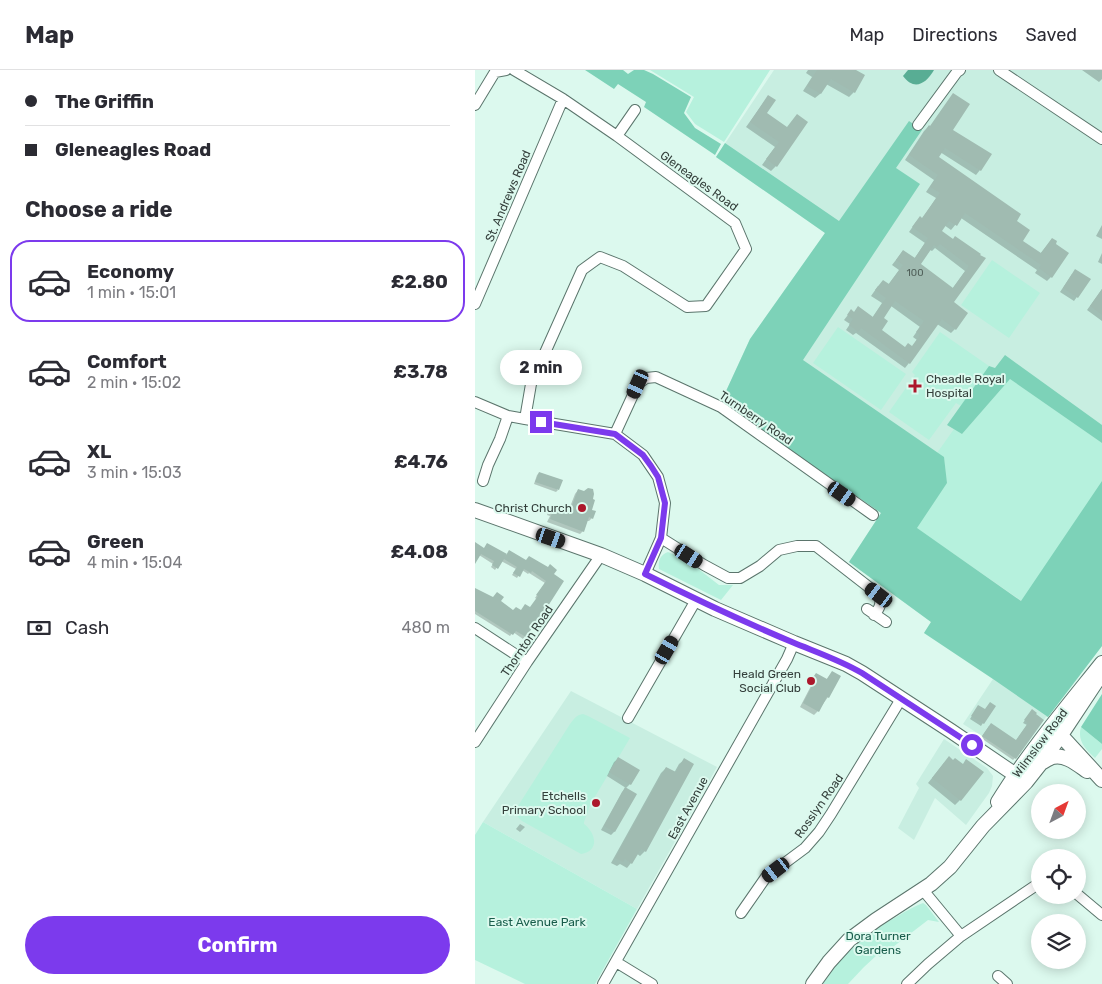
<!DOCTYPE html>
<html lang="en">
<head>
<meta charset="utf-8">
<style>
  :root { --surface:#fff; --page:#f7f7f7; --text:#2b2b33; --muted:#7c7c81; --line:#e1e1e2; --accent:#7c3aed }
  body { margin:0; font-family:Rubik,sans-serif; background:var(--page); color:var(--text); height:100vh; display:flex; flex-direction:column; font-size:19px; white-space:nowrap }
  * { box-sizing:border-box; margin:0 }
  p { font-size:16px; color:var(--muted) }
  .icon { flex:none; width:28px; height:28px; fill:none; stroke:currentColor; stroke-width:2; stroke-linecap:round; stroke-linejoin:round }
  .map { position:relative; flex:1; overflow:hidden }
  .details { display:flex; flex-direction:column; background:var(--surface); width:475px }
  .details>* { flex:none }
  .guide { display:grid; align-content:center; height:110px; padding:0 25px; background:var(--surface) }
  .needle { width:32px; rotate:41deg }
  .tools { position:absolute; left:556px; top:714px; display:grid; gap:10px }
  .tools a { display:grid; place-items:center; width:55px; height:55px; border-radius:50%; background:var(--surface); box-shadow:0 2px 12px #0003; font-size:25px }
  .end { position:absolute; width:22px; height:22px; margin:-11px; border:6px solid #7c3aed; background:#fff; box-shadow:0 0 0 2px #fff }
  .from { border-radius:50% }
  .bubble { position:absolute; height:35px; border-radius:18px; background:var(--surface); box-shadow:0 2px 12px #0003; font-size:16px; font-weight:700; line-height:35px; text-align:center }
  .car { position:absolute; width:15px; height:30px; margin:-15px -8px; border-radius:6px; box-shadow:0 0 4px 1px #0007; background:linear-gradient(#222 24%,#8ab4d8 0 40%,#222 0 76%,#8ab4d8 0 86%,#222 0) }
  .guide b { display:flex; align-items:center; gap:18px; height:48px; font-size:19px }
  .guide b+b { border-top:1px solid var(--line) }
  .guide i { width:12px; height:12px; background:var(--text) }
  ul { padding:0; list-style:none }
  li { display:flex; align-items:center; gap:15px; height:82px; margin:0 10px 8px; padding:0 15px; border:2px solid transparent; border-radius:20px }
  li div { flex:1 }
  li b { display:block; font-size:19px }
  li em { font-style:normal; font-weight:700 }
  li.on { border-color:var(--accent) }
  li>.icon { width:45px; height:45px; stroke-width:1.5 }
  h2 { padding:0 25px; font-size:22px; line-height:60px }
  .pay { display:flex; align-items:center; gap:12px; height:55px; padding:0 25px; font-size:19px }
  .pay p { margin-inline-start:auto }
  .button { display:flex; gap:10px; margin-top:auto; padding:10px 25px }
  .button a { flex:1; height:58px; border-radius:30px; background:var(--accent); color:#fff; font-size:20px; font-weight:700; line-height:58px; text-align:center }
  header { display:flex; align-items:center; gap:30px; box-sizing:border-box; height:70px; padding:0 25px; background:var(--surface); border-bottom:1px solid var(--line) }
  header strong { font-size:24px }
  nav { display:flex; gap:28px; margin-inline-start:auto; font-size:18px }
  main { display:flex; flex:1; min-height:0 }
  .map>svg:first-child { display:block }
  .built { fill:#c8eee1 }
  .green { fill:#b6f1dd }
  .forest { fill:#7dd2b8 }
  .water { fill:#58ad94 }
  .shadow { fill:#0003; fill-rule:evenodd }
  .building { fill:#a0bbb1; fill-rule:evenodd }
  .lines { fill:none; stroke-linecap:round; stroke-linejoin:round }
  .street-casing { stroke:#5b756c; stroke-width:12 }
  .secondary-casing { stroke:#5b756c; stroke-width:16 }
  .street { stroke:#fff; stroke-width:10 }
  .secondary { stroke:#fff; stroke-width:14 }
  .route { stroke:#7c3aed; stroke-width:6 }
  .poi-dot { fill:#ac172b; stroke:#dcf9ee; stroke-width:2 }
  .labels { text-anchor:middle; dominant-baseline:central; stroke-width:4; stroke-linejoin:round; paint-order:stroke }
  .number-label { font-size:10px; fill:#4f5e58 }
  .street-label { font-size:12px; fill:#343f3b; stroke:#dcf9ee }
  .poi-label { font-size:12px; fill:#343f3b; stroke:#dcf9ee; text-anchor:end }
  .park-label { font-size:12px; fill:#185d4b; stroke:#dcf9ee }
</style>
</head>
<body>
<header>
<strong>Map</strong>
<nav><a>Map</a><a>Directions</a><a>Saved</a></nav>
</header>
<main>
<section class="details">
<div class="guide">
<b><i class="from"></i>The Griffin</b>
<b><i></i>Gleneagles Road</b>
</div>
<h2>Choose a ride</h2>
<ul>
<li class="on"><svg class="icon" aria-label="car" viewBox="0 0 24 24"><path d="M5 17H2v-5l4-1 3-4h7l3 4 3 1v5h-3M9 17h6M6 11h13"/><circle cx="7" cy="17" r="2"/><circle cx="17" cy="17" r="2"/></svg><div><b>Economy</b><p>1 min · 15:01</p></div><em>£2.80</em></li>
<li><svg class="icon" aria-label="car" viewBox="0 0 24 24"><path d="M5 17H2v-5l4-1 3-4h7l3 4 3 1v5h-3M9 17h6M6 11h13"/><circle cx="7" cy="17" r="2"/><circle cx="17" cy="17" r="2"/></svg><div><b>Comfort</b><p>2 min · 15:02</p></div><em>£3.78</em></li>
<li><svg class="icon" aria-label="car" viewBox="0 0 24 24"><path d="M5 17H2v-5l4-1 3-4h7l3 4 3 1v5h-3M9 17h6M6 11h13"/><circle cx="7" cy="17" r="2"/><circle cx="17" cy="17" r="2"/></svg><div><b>XL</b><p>3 min · 15:03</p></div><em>£4.76</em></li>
<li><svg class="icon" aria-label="car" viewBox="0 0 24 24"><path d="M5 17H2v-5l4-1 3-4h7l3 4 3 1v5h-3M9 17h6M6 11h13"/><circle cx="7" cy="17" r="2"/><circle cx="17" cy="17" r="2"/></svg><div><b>Green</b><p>4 min · 15:04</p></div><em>£4.08</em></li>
</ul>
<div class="pay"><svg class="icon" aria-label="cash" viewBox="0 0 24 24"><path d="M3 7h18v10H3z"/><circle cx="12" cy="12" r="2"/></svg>Cash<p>480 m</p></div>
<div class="button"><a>Confirm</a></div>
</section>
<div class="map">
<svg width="627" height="914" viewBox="0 0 627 914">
  <rect width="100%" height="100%" fill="#dcf9ee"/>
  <path class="built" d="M299,0H627V576L573,647H571L542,688L488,654L518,609L449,563L456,552L374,492L406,443L246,332L275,269L350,163L241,87Z
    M96,621L242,697L162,839L8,752Z
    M469,669L512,698L518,706L517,716L514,723L491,755L460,728L439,770L423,758L444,718L441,714Z"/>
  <path class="green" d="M175,0H295L249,72L220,54L211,42L219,27Z
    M517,190L565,223L534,268L486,235Z
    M363,257L431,304L406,340L338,293Z
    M465,262L514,296L486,336L481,333L454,370L414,342L440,305L437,302Z
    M535,309L627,373V411L547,531L441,458L472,413L469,388L462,383L479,359L487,364Z
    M193,482L213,491L244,515H258L246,530L184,499C183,491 185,485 193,482Z
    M108,644L113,646L155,668L115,735L109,752V754C121,763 125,781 106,784L47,751C41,746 40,743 43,736L95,654C99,649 101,645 108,644Z
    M606,657L627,674V679L620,688C610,679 602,670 606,657Z
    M8,752L162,839L120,914H50L0,890V765Z
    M448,833L451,835L464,852L453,850L405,887L402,885L389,897L373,914H348L360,897V895C375,878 392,866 411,853C423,846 435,838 448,833Z"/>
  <path class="forest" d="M110,0H148L153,4L159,0H169L178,4L216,27L209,43L220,58L246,74L240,85L169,37L171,32L143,14L139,19Z
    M434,51L447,60L421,98L445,114L328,290L469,387L472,413L442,458L546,531L627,411V576L573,647L518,609L449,563L456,552L374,492L406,443L246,332L275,269L350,163L241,87L250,73L364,151Z
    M530,285L627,355V373L535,309L487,364L472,355L514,296L520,298Z
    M627,624V674L606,657Z"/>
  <path class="water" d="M433,0H459C451,14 439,21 428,6Z"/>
  <path class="shadow" d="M333,0H379V22L374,27L351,14L345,24L340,28L328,21L337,7L331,3Z
    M607,0H627V9L624,12Z
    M289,32L290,43L312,58L331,52L301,96L296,101L287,95L300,77L271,57Z
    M454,56L476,60L505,100L501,105L465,82L462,87L540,151L546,171L565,184L577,169L576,207L572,211L560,203L562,200L486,148L476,160L469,155L465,162L504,184L478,233L480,259L476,263L462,254L434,293L430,298L381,263L378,265L371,260L375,254L369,250L376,241L397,248L407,233L396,226L403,216L413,215L424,200L417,195L424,186L428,181L439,189L450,173L434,162L441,152L447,149L461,128L451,122L459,110L430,90L449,61ZM460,178L490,201L477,219L444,195L455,180L457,181ZM416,236L445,257L438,267L442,270L437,277L430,278L405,260L407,248Z
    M627,155V169L621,166Z
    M627,183V194L623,192Z
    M597,204L614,210L599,231L585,222Z
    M627,219V251L612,240Z
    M64,403L83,420L81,422L59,414L62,405Z
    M103,420L115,441L117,448L114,451H112L108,461L105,464L72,452L75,446L72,445L74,439L77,436L93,442L100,424Z
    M0,474L9,479L32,485L77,504L65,546L48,569L38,562L35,566L0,544V519L24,532L38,541H46L55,539L62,529L60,528L70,513L54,503L53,504L47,500L42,508L37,505L41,499L26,491L20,500L16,497L18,494L4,485L0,490Z
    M357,602L353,627L343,641L339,645L325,637L337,614L335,613L338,608L341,604L351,610Z
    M519,636L506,656L495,649L502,638L510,641Z
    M555,643H560L540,688L538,690L506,668L514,656L540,672L552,655L548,653Z
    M143,689L155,714L150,719L160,724L139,762L136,765L126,760L147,722L151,718L132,706L139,692Z
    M209,690L170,781L165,786L161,783L156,793L152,798L145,794L142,796L136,793L186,703L191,698L199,703L204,694Z
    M469,693L487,695L485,730L480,735L453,713Z
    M45,754L50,757L45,762L41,759Z"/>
  <path class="building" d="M342,0H381L390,5L380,23L356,9L346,24L332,16Z
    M478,23L495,34L478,60L517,84L506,101L470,78L464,87L546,144L542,151L555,160L548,171L566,183L577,168L582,171L581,174L594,183L577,208L564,198L566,195L490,143L482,156L474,151L467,161L478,169L480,166L506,184L505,185L511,188L479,232L493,243L481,260L467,249L435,294L386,258L383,262L374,255L378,249L372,245L376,239L379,242L383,236L398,247L411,228L400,220L408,210L414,214L428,195L421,190L428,180L440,188L453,168L437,157L445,146L447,148L465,123L455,117L463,105L434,85L454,55L455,56ZM465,174L494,196L478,218L446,194L459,175L462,177ZM420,231L449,251L441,262L445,265L437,276L433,273L430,277L407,260L413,251L409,248Z
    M293,25L301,30L292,43L312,57L322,44L333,52L302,97L291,89L304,72L275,52Z
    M600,199L616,209L603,228L588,218Z
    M627,219V245L615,236Z
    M64,402L88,410L84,420L60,412Z
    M113,418L118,419L119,424L118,429L120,430L117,440L121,441L118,449L114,447L109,462L75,449L77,443L74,442L76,435L95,441L103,419L109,421Z
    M0,472L9,478L12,473L32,484L23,499L17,495L19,491L6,484L0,494Z
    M34,480L51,490L54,486L73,497L75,494L82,500L79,504L89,511L66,547L65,546L51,567L41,561L38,565L0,541V518L18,527L22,522L29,527L26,531L38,540L41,537L46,540L50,534L55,537L63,526L61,525L71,511L57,501L56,503L49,499L45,507L38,503L42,497L29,489Z
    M357,601L366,606L354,628L352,627L344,642L328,633L340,610L337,609L341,603L352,609Z
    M515,632L521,636L509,654L496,646L503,635L510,639Z
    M557,639L562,643L561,644L569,650L541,689L507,666L516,653L541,670L553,653L549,650Z
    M474,686L478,690L480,688L488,694L491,689L509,702L486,731L457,708Z
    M143,687L165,700L156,715L134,702Z
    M209,688L219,694L171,782L166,779L157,794L150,789L148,792L140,788L191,697L201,702Z
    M150,717L162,724L140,762L129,756Z"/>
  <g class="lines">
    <defs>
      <path id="street" d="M524,0L627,69
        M0,35L20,2L31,0
        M443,55L482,2L485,0
        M142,66L160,40
        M0,234L88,29
        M0,332L33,346L50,349L56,314L107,200L125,187L148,196L212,237L231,236L271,179L260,153L142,66L88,29L39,0
        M50,349L140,364L168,385L183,407L190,433L186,468L170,504
        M140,364L163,314L171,308L181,307L246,337L398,445
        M8,411L13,395L25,369L33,346
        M186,468L229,495L253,508H265L285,496L304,480L322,476H341L404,525C407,533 405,538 399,545
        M392,539L411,552
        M0,558L52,592
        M153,648L221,530
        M0,672L52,592L126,485
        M602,824L627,845
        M266,843L291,807L330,778L344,762L356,744L426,629
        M486,866L560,816L565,815
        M141,892L177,914
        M523,906L532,914
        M128,914L312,589L319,573
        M432,914L453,894L486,866L448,820"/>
      <path id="secondary" d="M0,440L126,485L170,504L240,539L319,573L371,594L387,603L476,661L551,712
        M580,659L627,710
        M566,693C570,691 574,688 578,687C590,684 602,694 612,701
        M523,732C553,683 591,638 627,593
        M338,914L354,892L374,870L401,850L456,814L475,797L508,756L551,712L566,693L586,665L627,603"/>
    </defs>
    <use href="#street" class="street-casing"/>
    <use href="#secondary" class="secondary-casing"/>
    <use href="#street" class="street"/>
    <use href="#secondary" class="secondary"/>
  </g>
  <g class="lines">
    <path class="route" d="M66,352L140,364L168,385L176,396L183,407L190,433L186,468L170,504C218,528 267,551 317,572C341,582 365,590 387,603L497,675"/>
  </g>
  <g class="poi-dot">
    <path d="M437.5 308.5h5v5h5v5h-5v5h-5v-5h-5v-5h5z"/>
    <circle cx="107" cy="438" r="5"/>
    <circle cx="336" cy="611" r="5"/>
    <circle cx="121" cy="733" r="5"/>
  </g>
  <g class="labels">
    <g class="number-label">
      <text x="440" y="203">100</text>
    </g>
    <g class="street-label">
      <text transform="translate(224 111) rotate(36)">Gleneagles Road</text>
      <text transform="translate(33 126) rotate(-67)">St. Andrews Road</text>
      <text transform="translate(281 348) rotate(34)">Turnberry Road</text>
      <text transform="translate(52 571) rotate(-56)">Thornton Road</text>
      <text transform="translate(565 673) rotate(-53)">Wilmslow Road</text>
      <text transform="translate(344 736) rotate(-55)">Rosslyn Road</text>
      <text transform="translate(213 738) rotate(-61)">East Avenue</text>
    </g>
    <g class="poi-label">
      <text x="451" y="309" text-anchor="start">Cheadle Royal<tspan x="451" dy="14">Hospital</tspan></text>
      <text x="97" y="438">Christ Church</text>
      <text x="326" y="604">Heald Green<tspan x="326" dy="14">Social Club</tspan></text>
      <text x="111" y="726">Etchells<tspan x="111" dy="14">Primary School</tspan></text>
    </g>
    <g class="park-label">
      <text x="62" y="852">East Avenue Park</text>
      <text x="403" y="866">Dora Turner<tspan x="403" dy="14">Gardens</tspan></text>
    </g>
  </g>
</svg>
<div class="tools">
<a><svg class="needle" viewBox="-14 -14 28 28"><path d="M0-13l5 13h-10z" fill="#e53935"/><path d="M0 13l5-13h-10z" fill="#7c7c81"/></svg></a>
<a><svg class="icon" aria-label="locate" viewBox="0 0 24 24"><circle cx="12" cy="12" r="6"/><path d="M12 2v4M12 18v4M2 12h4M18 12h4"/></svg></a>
<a><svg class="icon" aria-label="layers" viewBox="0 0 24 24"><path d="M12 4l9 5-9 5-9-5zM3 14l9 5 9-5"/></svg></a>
</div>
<i class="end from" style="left:497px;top:675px"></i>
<i class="end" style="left:66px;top:352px"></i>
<div class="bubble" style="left:25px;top:280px;width:82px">2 min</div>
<i class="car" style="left:163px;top:314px;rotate:204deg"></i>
<i class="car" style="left:367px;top:424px;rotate:125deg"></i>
<i class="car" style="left:76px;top:468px;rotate:109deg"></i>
<i class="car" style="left:214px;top:486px;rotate:123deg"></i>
<i class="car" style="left:404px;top:525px;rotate:307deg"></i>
<i class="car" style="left:192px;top:580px;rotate:30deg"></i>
<i class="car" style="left:301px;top:800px;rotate:233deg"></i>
</div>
</main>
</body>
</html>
